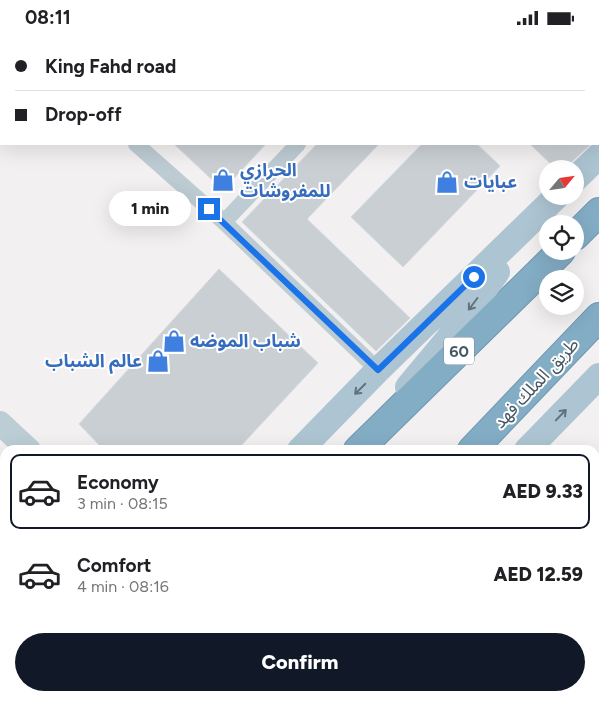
<!DOCTYPE html>
<html lang="en">
<head>
<meta charset="utf-8">
<style>
  :root { --surface:#fff; --page:#f2f2f2; --text:#202124; --muted:#757577; --line:#e0e0e0; --accent:#111827 }
  body { margin:0; font-family:Figtree,"Noto Sans Arabic",sans-serif; background:var(--page); color:var(--text); height:100vh; display:flex; flex-direction:column; font-size:19px; white-space:nowrap }
  * { box-sizing:border-box; margin:0 }
  p { font-size:16px; color:var(--muted) }
  .icon { flex:none; width:28px; height:28px; fill:none; stroke:currentColor; stroke-width:2; stroke-linecap:round; stroke-linejoin:round }
  .map { position:relative; flex:1; overflow:hidden }
  .drawer { position:absolute; left:0px; top:410px; width:600px; height:256px; display:flex; flex-direction:column; background:var(--surface); border-radius:15px 15px 0 0; box-shadow:0 5px 20px #0002 }
  .drawer>* { flex:none }
  .hud { position:absolute; left:0px; top:0px; width:600px; height:110px; box-shadow:0 5px 20px #0002; display:grid; align-content:center; height:110px; padding:0 15px; background:var(--surface) }
  .needle { width:32px; rotate:61deg }
  .buttons { position:absolute; left:539px; top:125px; display:grid; gap:10px }
  .buttons a { display:grid; place-items:center; width:45px; height:45px; border-radius:50%; background:var(--surface); box-shadow:0 5px 20px #0002; font-size:25px }
  .end { position:absolute; width:22px; height:22px; margin:-11px; border:6px solid #1a73e8; background:#fff; box-shadow:0 0 0 2px #fff }
  .from { border-radius:50% }
  .bubble { position:absolute; height:35px; border-radius:18px; background:var(--surface); box-shadow:0 5px 20px #0002; font-size:16px; font-weight:800; line-height:35px; text-align:center }
  .hud b { display:flex; align-items:center; gap:18px; height:48px; font-size:19px }
  .hud b+b { border-top:1px solid var(--line) }
  .hud i { width:12px; height:12px; background:var(--text) }
  ul { padding:9px 0 0; list-style:none }
  li { display:flex; align-items:center; gap:15px; height:75px; margin:0 10px 8px; padding:0 5px; border:2px solid transparent; border-radius:10px }
  li div { flex:1 }
  li b { display:block; font-size:19px }
  li em { font-style:normal; font-weight:800 }
  li.current { border-color:var(--accent) }
  li>.icon { width:45px; height:45px; stroke-width:1.5 }
  .button { display:flex; gap:10px; margin-top:auto; padding:10px 15px }
  .button a { flex:1; height:58px; border-radius:30px; background:var(--accent); color:#fff; font-size:20px; font-weight:800; line-height:58px; text-align:center }
  .status { display:flex; justify-content:space-between; align-items:center; height:35px; padding:0 25px; background:var(--surface); direction:ltr }
  .status svg { height:14px; fill:currentColor }
  .map>svg:first-child { display:block }
  .building { fill:#cacfd4; stroke:#d4d8dd }
  .lines { fill:none; stroke-linecap:round; stroke-linejoin:round }
  .highway-casing { stroke:#6e98b1; stroke-width:30 }
  .street { stroke:#bdcbd2; stroke-width:16 }
  .secondary { stroke:#bccdd6; stroke-width:24 }
  .primary { stroke:#adc5d2; stroke-width:26 }
  .highway { stroke:#83adc5; stroke-width:28 }
  .oneway { stroke:#60737d }
  .route { stroke:#1a73e8; stroke-width:6 }
  .labels { text-anchor:middle; dominant-baseline:central; stroke-width:4; stroke-linejoin:round; paint-order:stroke }
  .shield { fill:#fff; stroke:#7e8a90; stroke-width:1 }
  .shield-label { font-size:16px; font-weight:bold; fill:#465861 }
  .shop-label { font-size:18px; font-weight:bold; fill:#366cbe; stroke:#fff; text-anchor:start }
  .street-label { font-size:18px; fill:#465861; stroke:#fff }
</style>
</head>
<body>
<div class="status"><b>08:11</b><svg viewBox="0 0 49 12"><path d="M0 12V9h3v3zM5 12V6h3v6zM10 12V3h3v9zM15 12V0h3v12zM26 1h20v11H26zM47 4h2v5h-2z"/></svg></div>
<div class="map">
<svg width="599" height="666" viewBox="0 0 599 666">
  <rect width="100%" height="100%" fill="#f3f0f1"/>
  <path class="building" d="M174,109H266L223,155Z
    M317,109H379L307,184L410,283L376,316L242,187Z
    M422,109H477L500,131L403,232L351,182Z
    M530,109H591L564,134H556Z
    M219,234L318,328L237,415H104L79,389Z"/>
  <g class="lines">
    <defs>
      <path id="highway" d="M575,201L599,177
        M358,415L561,216
        M472,415L599,282
        M102,666L106,661
        M234,666L238,661"/>
    </defs>
    <use href="#highway" class="highway-casing"/>
    <path class="street" d="M14,0L16,1
      M255,0L256,1
      M504,0L506,1
      M403,1L404,0
      M599,84V85
      M136,109L224,187L378,335
      M224,187L298,109
      M343,661L348,666"/>
    <path class="secondary" d="M0,388L29,415
      M0,450L5,454"/>
    <path class="primary" d="M575,144L599,121
      M408,352L448,304L497,237
      M300,415L378,335L557,161
      M527,415L599,341
      M53,666L57,661
      M284,666L288,661"/>
    <use href="#highway" class="highway"/>
  </g>
  <defs><path id="oneway-shaft" d="M-6 0H5M1.5-3L5.5 0L1.5 3" fill="none" stroke-width="1.6" stroke-linecap="round" stroke-linejoin="round" transform="scale(1.25)"/></defs>
  <g class="oneway">
    <use href="#oneway-shaft" transform="translate(473 269) rotate(127)"/>
    <use href="#oneway-shaft" transform="translate(360 354) rotate(135)"/>
    <use href="#oneway-shaft" transform="translate(561 380) rotate(-46)"/>
  </g>
  <g class="lines">
    <path class="route" d="M209,174L378,335L474,242"/>
  </g>
  <defs>
    <symbol id="shop-bare" viewBox="-9 -9 18 18"><path d="M-5-2.5h2.3a2.7 3.5 0 0 1 5.4 0H5L5.5 6h-11ZM-1.5-2.5h3a1.5 2.3 0 0 0-3 0Z" fill="#3f7fe0" stroke="#fff" stroke-width="2.5" paint-order="stroke"/></symbol>
  </defs>
  <g fill-rule="evenodd">
    <use href="#shop-bare" x="207" y="129" width="32" height="32"/>
    <use href="#shop-bare" x="431" y="131" width="32" height="32"/>
    <use href="#shop-bare" x="158" y="290" width="32" height="32"/>
    <use href="#shop-bare" x="142" y="310" width="32" height="32"/>
  </g>
  <g class="labels">
    <rect class="shield" x="444" y="302.5" width="30" height="27" rx="4"/>
    <g class="shield-label">
      <text x="459" y="316">60</text>
    </g>
    <g class="shop-label">
      <text x="240" y="135">الحرازي<tspan x="240" dy="21">للمفروشات</tspan></text>
      <text x="464" y="147">عبايات</text>
      <text x="190" y="306">شباب الموضه</text>
      <text x="142" y="326" text-anchor="end">عالم الشباب</text>
    </g>
    <g class="street-label">
      <text transform="translate(536 348) rotate(-47)">طريق الملك فهد</text>
    </g>
  </g>
</svg>
<div class="buttons">
<a><svg class="needle" viewBox="-14 -14 28 28"><path d="M0-13l5 13h-10z" fill="#e53935"/><path d="M0 13l5-13h-10z" fill="#757577"/></svg></a>
<a><svg class="icon" aria-label="locate" viewBox="0 0 24 24"><circle cx="12" cy="12" r="6"/><path d="M12 2v4M12 18v4M2 12h4M18 12h4"/></svg></a>
<a><svg class="icon" aria-label="layers" viewBox="0 0 24 24"><path d="M12 4l9 5-9 5-9-5zM3 14l9 5 9-5"/></svg></a>
</div>
<i class="end from" style="left:474px;top:242px"></i>
<i class="end" style="left:209px;top:174px"></i>
<div class="bubble" style="left:109px;top:156px;width:82px">1 min</div>
<div class="hud">
<b><i class="from"></i>King Fahd road</b>
<b><i></i>Drop-off</b>
</div>
<section class="drawer">
<ul>
<li class="current"><svg class="icon" aria-label="car" viewBox="0 0 24 24"><path d="M5 17H2v-5l4-1 3-4h7l3 4 3 1v5h-3M9 17h6M6 11h13"/><circle cx="7" cy="17" r="2"/><circle cx="17" cy="17" r="2"/></svg><div><b>Economy</b><p>3 min · 08:15</p></div><em>AED 9.33</em></li>
<li><svg class="icon" aria-label="car" viewBox="0 0 24 24"><path d="M5 17H2v-5l4-1 3-4h7l3 4 3 1v5h-3M9 17h6M6 11h13"/><circle cx="7" cy="17" r="2"/><circle cx="17" cy="17" r="2"/></svg><div><b>Comfort</b><p>4 min · 08:16</p></div><em>AED 12.59</em></li>
</ul>
<div class="button"><a>Confirm</a></div>
</section>
</div>
</body>
</html>
